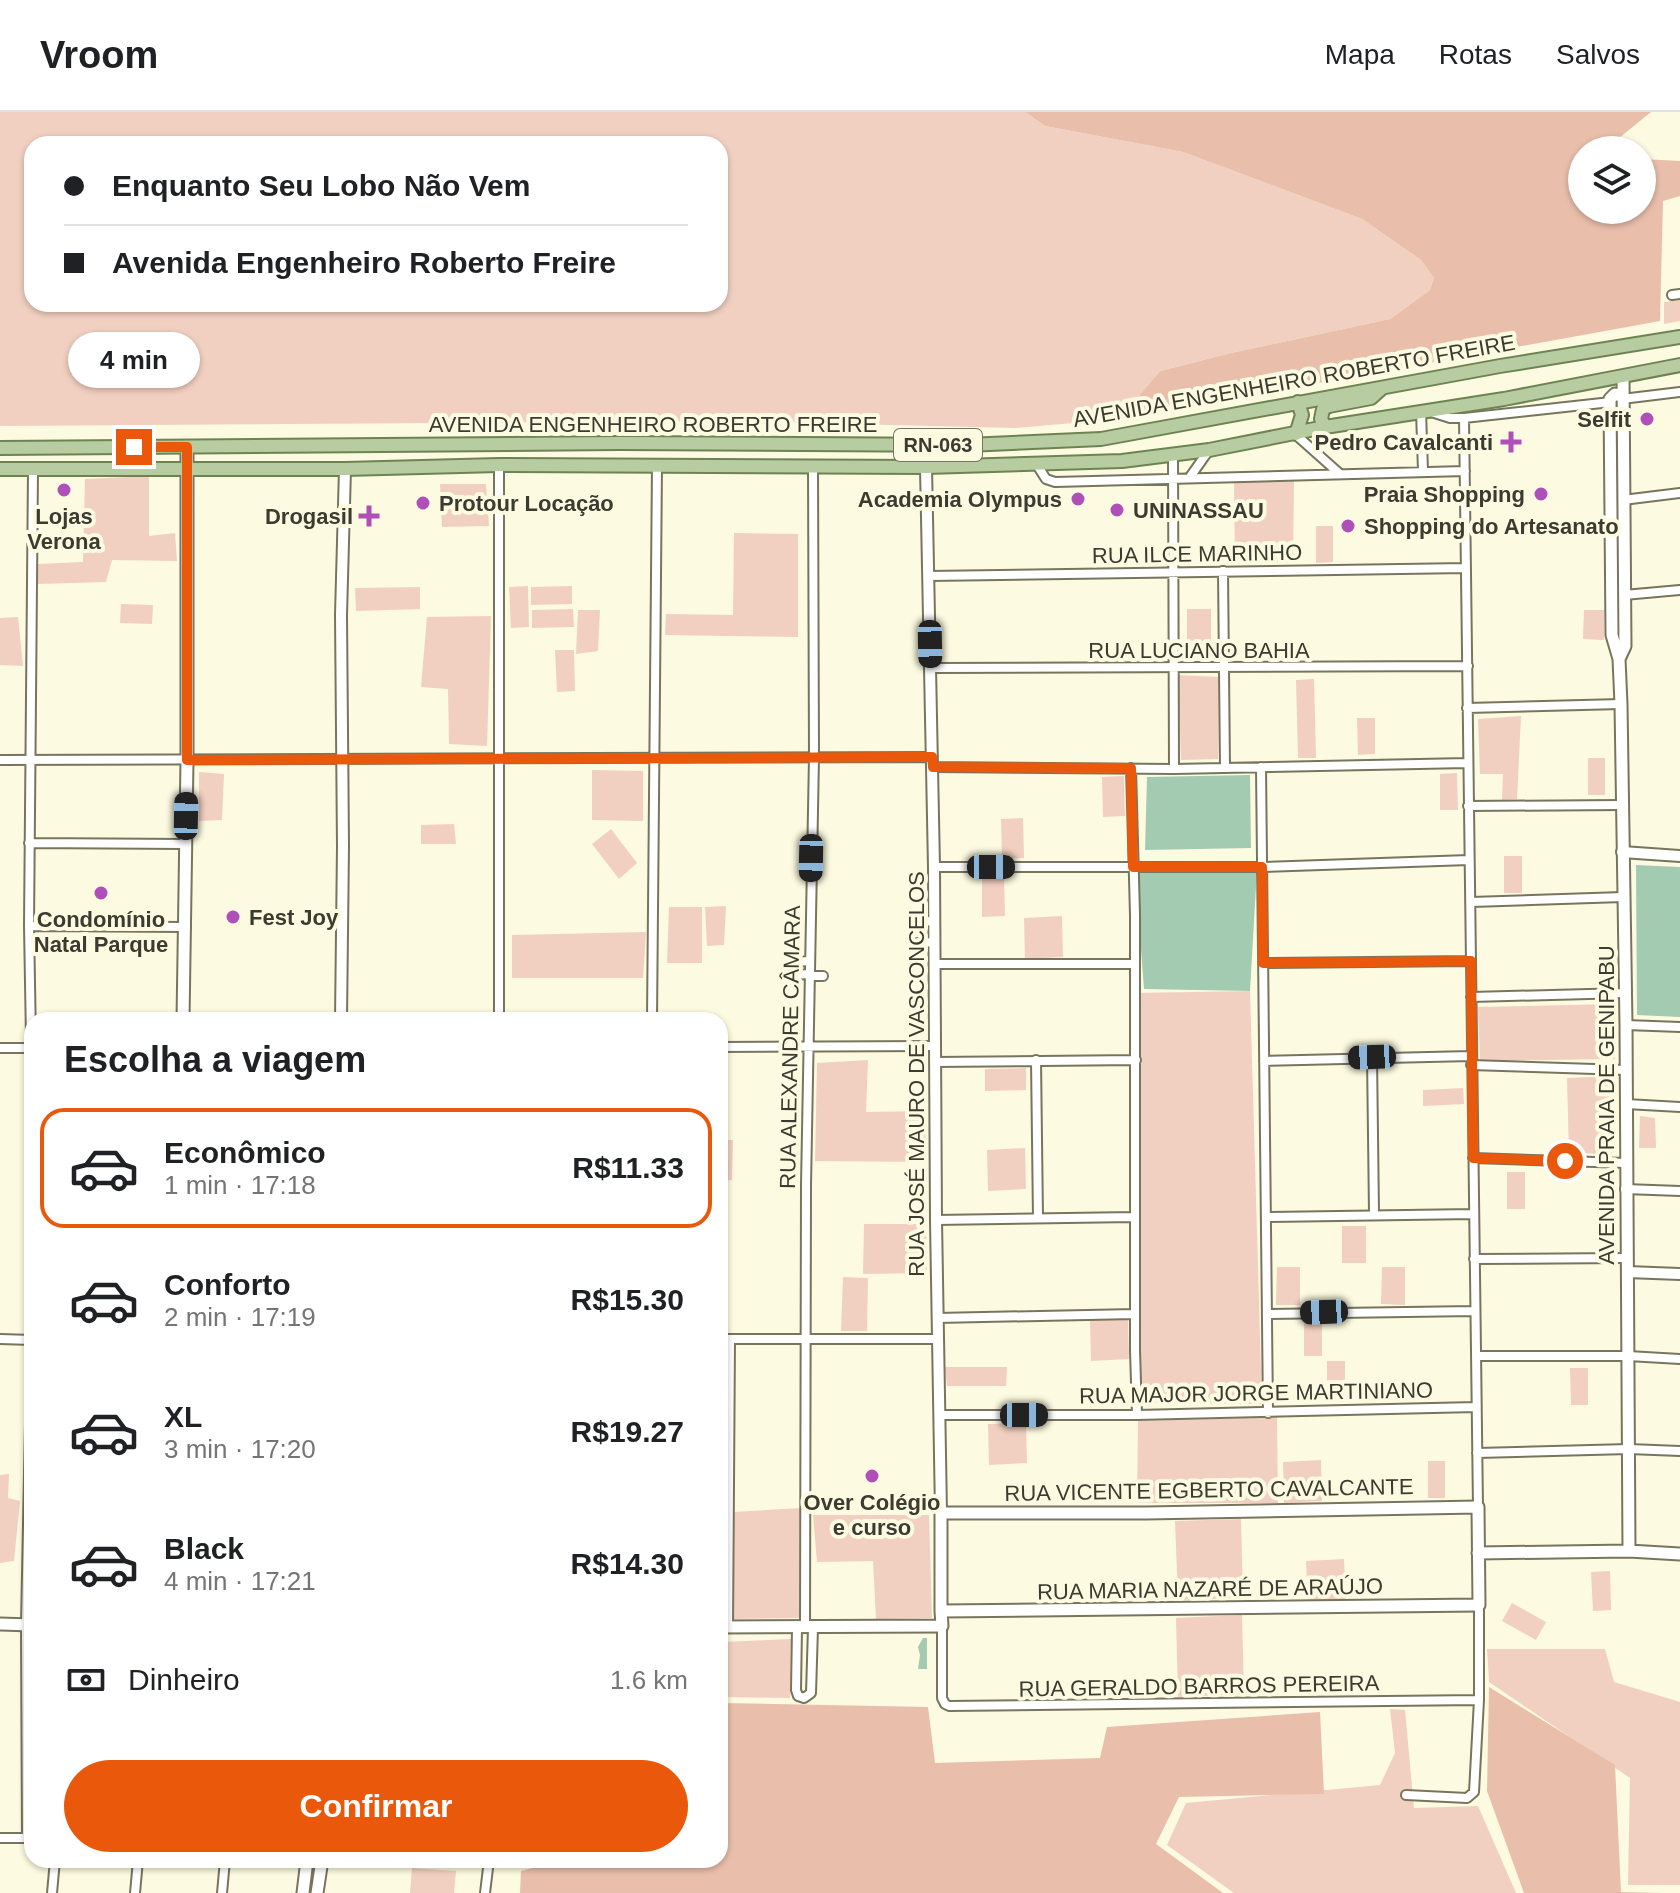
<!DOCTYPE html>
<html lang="pt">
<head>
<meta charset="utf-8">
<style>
  :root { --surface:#fff; --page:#f6f6f6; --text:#202124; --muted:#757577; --line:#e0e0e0; --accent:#ea580c }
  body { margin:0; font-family:Arial,sans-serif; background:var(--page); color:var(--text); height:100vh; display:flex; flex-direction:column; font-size:30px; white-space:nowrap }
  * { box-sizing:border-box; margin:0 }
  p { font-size:26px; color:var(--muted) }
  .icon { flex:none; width:44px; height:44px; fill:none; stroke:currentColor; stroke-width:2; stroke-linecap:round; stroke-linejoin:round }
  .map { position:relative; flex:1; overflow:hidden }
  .sheet { position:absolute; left:24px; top:900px; width:704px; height:856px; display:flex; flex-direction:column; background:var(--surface); border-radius:24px; box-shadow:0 2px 6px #0004 }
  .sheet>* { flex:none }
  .hud { position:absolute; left:24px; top:24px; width:704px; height:176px; border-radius:24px; box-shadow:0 2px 6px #0004; display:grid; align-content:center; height:176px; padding:0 40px; background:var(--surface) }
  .tools { position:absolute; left:1568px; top:24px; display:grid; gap:16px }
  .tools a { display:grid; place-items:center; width:88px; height:88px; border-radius:50%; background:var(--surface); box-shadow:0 2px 6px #0004; font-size:40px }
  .end { position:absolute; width:36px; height:36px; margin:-18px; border:10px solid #ea580c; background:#fff; box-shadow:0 0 0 4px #fff }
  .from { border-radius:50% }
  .bubble { position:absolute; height:56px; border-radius:28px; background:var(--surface); box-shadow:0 2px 6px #0004; font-size:26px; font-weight:800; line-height:56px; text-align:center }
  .car { position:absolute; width:24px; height:48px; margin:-24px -12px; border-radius:10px; box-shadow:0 0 6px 2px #0007; background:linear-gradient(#222 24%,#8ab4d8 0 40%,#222 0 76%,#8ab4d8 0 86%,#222 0) }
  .hud b { display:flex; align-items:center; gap:28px; height:76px; font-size:30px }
  .hud b+b { border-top:2px solid var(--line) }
  .hud i { width:20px; height:20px; background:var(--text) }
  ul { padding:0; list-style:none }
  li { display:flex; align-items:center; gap:24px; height:120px; margin:0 16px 12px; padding:0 24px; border:4px solid transparent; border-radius:24px }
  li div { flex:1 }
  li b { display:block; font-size:30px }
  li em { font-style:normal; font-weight:800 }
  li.on { border-color:var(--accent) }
  li>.icon { width:72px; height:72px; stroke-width:1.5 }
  h2 { padding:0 40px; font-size:36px; line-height:96px }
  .pay { display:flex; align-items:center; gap:20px; height:88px; padding:0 40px; font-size:30px }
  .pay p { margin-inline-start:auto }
  .action { display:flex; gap:16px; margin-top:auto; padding:16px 40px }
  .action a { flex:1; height:92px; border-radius:48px; background:var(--accent); color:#fff; font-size:32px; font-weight:800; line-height:92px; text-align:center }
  header { display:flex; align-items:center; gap:48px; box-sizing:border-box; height:112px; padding:0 40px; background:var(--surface); border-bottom:2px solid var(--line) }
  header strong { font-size:38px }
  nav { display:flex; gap:44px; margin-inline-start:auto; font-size:28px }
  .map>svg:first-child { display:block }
  .green { fill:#f2d0c1; fill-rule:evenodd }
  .forest { fill:#e9bfab }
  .water { fill:#a3cbb1 }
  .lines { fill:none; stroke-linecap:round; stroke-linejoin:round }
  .minor-casing { stroke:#77755e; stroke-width:12 }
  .tertiary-casing { stroke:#77755e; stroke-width:14 }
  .secondary-casing { stroke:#77755e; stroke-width:15 }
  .primary-casing { stroke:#6e8352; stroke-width:16 }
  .minor { stroke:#fff; stroke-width:8 }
  .tertiary { stroke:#fff; stroke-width:10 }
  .secondary { stroke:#fff; stroke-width:11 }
  .primary { stroke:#b8cca2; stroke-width:12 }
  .route { stroke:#ea580c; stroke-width:10 }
  .poi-dot { fill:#af50b9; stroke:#fcfae0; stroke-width:3 }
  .labels { text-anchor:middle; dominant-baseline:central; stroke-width:8; stroke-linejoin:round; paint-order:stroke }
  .shield { fill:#fcfae0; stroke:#767466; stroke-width:2 }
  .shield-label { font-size:20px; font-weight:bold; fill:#3c3b31 }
  .street-label { font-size:22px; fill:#3c3b31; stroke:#fcfae0 }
  .poi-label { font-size:22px; font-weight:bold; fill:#3c3b31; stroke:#fcfae0; text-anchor:end }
</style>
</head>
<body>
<header>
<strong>Vroom</strong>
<nav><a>Mapa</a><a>Rotas</a><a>Salvos</a></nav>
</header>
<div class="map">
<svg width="1680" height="1781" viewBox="0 0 1680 1781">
  <rect width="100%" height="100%" fill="#fcfae0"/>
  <path class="green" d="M0,0H1025L1045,14L1183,40L1362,107L1421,148L1434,166L1430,178L1390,207L1231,241L1160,259L1119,307L1015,316L718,309L0,314ZM32,32H720V192H32Z
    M1680,188V209L1664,212V190Z
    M149,364V424L175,421L177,449L112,448L106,470L38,472V452L83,450L85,367Z
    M1294,368L1293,451L1235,449L1234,370Z
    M440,372H486L489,414L442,415Z
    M1316,414H1333V450L1316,451Z
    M734,421L798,422V525L665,523L666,502L733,503Z
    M528,474L529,515L511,516L509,475Z
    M572,474V492L531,493V475Z
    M420,475V497L356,499L355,476Z
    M121,492L153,493L152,512L120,511Z
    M573,497L574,515L532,516V498Z
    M1187,497H1211V537H1187Z
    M578,498H600L598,539L576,542Z
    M1584,498H1604V528L1583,527Z
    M491,504L487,634L449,632L448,577L421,575L427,505Z
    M18,505L23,554L0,553V506Z
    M555,538H574L575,579L557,580Z
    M1178,563L1219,565L1218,647L1181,648Z
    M1314,567L1316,646H1298L1296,568Z
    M1521,604L1517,687L1502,688L1503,662H1480L1478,607Z
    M1357,606H1375V642L1358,643Z
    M1588,646H1605V683H1588Z
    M592,658L643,659V709L592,708Z
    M199,660L224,662L222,708L199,709Z
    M1457,661L1458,698H1440V662Z
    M1124,664L1125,704L1103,705L1102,665Z
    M1023,706L1024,746L1002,747L1001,707Z
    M454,712L456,732H421V713Z
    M611,717L637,751L619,767L592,732Z
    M1504,744H1522V781H1504Z
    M1004,764L1005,804L982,805V764Z
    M726,794L724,833L707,834L705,795Z
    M669,795H702V851H667Z
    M1062,804L1063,845L1025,847L1024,806Z
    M646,820L643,866H512V823Z
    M1250,879L1262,1292L1140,1290L1135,881Z
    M1612,892L1615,947L1480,949L1478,895Z
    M868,948L866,1000L925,999L926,1050L815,1049L817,951Z
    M1026,956V978L985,979V957Z
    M1613,964L1612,1042L1569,1041L1567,966Z
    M1463,976L1464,992L1423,994V978Z
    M1640,1004L1655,1006L1656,1036H1639Z
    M720,1028H733L732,1068L720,1069Z
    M1025,1036L1026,1077L988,1079L987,1038Z
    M1507,1060H1525V1097H1507Z
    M864,1112H926L927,1161L863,1162Z
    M1342,1114H1366V1151H1342Z
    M1277,1155H1300V1193H1276Z
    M1382,1155H1405V1193L1381,1192Z
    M843,1165L868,1166L867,1219H841Z
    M1128,1207L1129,1247L1091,1249L1090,1208Z
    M1304,1207H1322V1244H1304Z
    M1327,1249H1345V1286H1327Z
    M945,1255H1007L1006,1274H947Z
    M1570,1256H1588V1293H1571Z
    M1277,1305L1278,1391H1137L1138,1309Z
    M1026,1311L1027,1351L989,1353L988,1312Z
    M1321,1348L1322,1389L1284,1391L1283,1350Z
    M1428,1349H1445V1386H1428Z
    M9,1362L8,1386L20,1389L14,1449L0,1451V1363Z
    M801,1396L800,1506L733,1507V1400Z
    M813,1403H929L932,1506L876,1507L873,1449L817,1450Z
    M1241,1407L1243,1486L1178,1488L1175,1409Z
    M1344,1447L1346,1488L1308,1490L1306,1449Z
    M1610,1459L1611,1498L1593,1499L1591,1460Z
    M1512,1491L1546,1510L1536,1528L1502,1509Z
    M1242,1503L1244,1582L1178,1585L1176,1506Z
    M791,1527L790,1586L720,1585V1530Z
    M1487,1537H1605L1614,1570L1680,1590V1773H1628L1630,1666L1489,1570Z
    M1390,1597L1405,1598L1414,1696L1478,1694L1516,1781H1234L1167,1733L1186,1691L1380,1673L1395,1641Z
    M412,1756L456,1759L454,1781H410Z"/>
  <path class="forest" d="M1025,0H1651L1608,35L1614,38H1582V98H1642V47L1680,49V84L1663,89L1660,209L1119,307L1160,259L1231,241L1390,207L1430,178L1434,166L1421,148L1362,107L1183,40L1045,14Z
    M1489,1575L1615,1653L1621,1780L1663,1781H1524L1487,1679Z
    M720,1591L928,1595L935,1651L1100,1646L1107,1615L1320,1600L1324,1682L1179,1685L1156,1732L1223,1781H520L521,1759L562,1748H720Z"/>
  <path class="water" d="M1250,663L1251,736L1145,738L1147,665Z
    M1636,753L1680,755V905L1637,903Z
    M1257,757L1250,879L1144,877L1135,758Z
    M923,1526H927V1557H918L920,1543L918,1535Z"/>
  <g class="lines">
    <defs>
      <path id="minor" d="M1672,183L1680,182
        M1622,287L1680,280
        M1421,299L1423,359
        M1431,300L1450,306H1464L1478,1395
        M1464,306L1611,290
        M1295,322L1340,362
        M1173,343L1174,657
        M1037,353L1046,367L1055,370L1465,359
        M1190,365L1209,338
        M1623,388L1680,381
        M1223,459L1225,656
        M929,464L1466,456
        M1624,483L1680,478
        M931,556L1468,554
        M1467,596L1621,592
        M0,648L932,645
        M933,655L1174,657L1468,651
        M1261,655L1268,1301
        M1131,656L1135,803V1238L1137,1303
        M1468,694L1622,693
        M29,731L186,732
        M934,755H1262L1469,748
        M1471,790L1623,785
        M920,808L934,810
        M29,814L186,815
        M918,831L935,830
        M794,850L809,849
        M1263,851L1471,849
        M935,852H1135
        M793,863L809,862
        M809,864H823
        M1471,885L1626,881
        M499,908V353
        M652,908L657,353
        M1626,913L1680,915
        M720,935L935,934
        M0,936H32
        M1372,945L1374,1101
        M1036,948L1038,1106
        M1264,949L1471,944
        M935,950L1136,948
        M1471,953L1626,958
        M32,983L29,814L33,358
        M1626,992L1680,995
        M1473,1046L1626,1051
        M1625,1077L1680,1079
        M1266,1105L1473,1102
        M936,1108L1134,1105
        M1474,1147L1626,1146
        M1267,1202L1474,1199
        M937,1206L1135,1202
        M0,1227L32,1228
        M720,1227H938
        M1476,1244H1628L1680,1247
        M939,1303H1137L1476,1295
        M1477,1341L1629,1337L1680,1339
        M942,1514V1586L945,1592L949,1594L1479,1588
        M728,1515L730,1227
        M797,1516L796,1578L798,1584L804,1586L811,1581L813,1516
        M805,1516L806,1073L814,645L813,354
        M1406,1683L1467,1686L1474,1680L1479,1588V1493
        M0,1726H31
        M27,1726L26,1513L32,1211
        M52,1781L55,1748
        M135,1781L138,1748
        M222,1781L225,1748
        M485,1781L489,1748"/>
      <path id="tertiary" d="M926,355L934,755L936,1108L941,1401
        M1622,740L1680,744
        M341,908L343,734L341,503L345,357
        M1627,1160L1680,1162"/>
      <path id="secondary" d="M1621,284L1615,282L1610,287L1612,523L1619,547L1621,592L1626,913L1629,1439
        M1619,547L1625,534L1623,265
        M183,908L187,648V335
        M1478,1441L1629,1439L1680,1442
        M0,1512L32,1513
        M720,1515L942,1514L941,1499V1401H1146L1478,1395L1479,1493L941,1499
        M303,1781L307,1748
        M317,1781L322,1748"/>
      <path id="primary" d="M1325,315L1321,307L1323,297L1329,294L1371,286L1381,277
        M1296,322L1302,303L1298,290
        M0,336L619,331L967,333L1101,327L1500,254L1680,225
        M0,357H345L499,353L926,355L1122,349L1209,338L1325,315L1504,287L1680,253"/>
    </defs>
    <use href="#minor" class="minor-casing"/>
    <use href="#tertiary" class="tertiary-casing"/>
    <use href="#secondary" class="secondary-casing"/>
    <use href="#primary" class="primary-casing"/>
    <use href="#minor" class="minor"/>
    <use href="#tertiary" class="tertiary"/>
    <use href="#secondary" class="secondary"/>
    <use href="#primary" class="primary"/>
  </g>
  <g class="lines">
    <path class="route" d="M134,335H187V648L919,645H932L933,655L1131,656L1133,755H1262L1263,851L1471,849L1473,1046L1565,1049"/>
  </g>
  <g class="poi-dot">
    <circle cx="1647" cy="307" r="8"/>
    <path d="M1507 318h8v8h8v8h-8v8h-8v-8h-8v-8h8z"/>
    <circle cx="64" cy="378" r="8"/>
    <circle cx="1541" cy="382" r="8"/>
    <circle cx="1078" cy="387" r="8"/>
    <circle cx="423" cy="391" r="8"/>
    <circle cx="1117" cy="398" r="8"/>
    <path d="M365 392h8v8h8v8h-8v8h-8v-8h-8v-8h8z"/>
    <circle cx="1348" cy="414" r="8"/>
    <circle cx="101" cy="781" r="8"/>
    <circle cx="233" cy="805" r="8"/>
    <circle cx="872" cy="1364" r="8"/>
  </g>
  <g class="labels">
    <rect class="shield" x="894" y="317" width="88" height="32" rx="6"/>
    <g class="shield-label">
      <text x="938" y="333">RN-063</text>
    </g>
    <g class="street-label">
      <text transform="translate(1294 269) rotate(-10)">AVENIDA ENGENHEIRO ROBERTO FREIRE</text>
      <text x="653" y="312">AVENIDA ENGENHEIRO ROBERTO FREIRE</text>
      <text transform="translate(1197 442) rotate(-1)">RUA ILCE MARINHO</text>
      <text x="1199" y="538">RUA LUCIANO BAHIA</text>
      <text transform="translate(790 935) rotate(-89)">RUA ALEXANDRE CÂMARA</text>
      <text transform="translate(916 962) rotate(-90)">RUA JOSÉ MAURO DE VASCONCELOS</text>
      <text transform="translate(1606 993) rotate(-90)">AVENIDA PRAIA DE GENIPABU</text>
      <text transform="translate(1256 1281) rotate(-1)">RUA MAJOR JORGE MARTINIANO</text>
      <text transform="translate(1209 1378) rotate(-1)">RUA VICENTE EGBERTO CAVALCANTE</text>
      <text transform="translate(1210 1477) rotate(-1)">RUA MARIA NAZARÉ DE ARAÚJO</text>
      <text transform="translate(1199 1574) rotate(-1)">RUA GERALDO BARROS PEREIRA</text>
    </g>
    <g class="poi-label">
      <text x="1631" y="307">Selfit</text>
      <text x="1493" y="330">Pedro Cavalcanti</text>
      <text x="1525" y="382">Praia Shopping</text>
      <text x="1062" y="387">Academia Olympus</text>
      <text x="439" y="391" text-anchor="start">Protour Locação</text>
      <text x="1133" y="398" text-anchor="start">UNINASSAU</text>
      <text x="64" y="404" text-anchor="middle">Lojas<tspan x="64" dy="25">Verona</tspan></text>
      <text x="353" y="404">Drogasil</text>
      <text x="1364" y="414" text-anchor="start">Shopping do Artesanato</text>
      <text x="249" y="805" text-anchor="start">Fest Joy</text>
      <text x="101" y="807" text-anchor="middle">Condomínio<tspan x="101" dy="25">Natal Parque</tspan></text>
      <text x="872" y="1390" text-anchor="middle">Over Colégio<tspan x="872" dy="25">e curso</tspan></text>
    </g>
  </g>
</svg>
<div class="tools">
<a><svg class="icon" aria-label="layers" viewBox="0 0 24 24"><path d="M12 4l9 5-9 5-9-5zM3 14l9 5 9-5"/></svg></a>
</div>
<i class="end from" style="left:1565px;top:1049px"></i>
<i class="end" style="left:134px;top:335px"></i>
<div class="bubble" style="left:68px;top:220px;width:132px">4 min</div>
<i class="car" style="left:930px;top:532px;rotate:179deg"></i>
<i class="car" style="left:186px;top:704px;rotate:1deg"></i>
<i class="car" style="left:811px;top:746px;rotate:181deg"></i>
<i class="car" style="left:991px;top:755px;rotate:90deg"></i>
<i class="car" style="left:1372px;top:945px;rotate:268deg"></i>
<i class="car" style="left:1324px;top:1200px;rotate:268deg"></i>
<i class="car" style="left:1024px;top:1303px;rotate:90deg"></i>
<div class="hud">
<b><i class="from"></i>Enquanto Seu Lobo Não Vem</b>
<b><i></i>Avenida Engenheiro Roberto Freire</b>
</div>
<section class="sheet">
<h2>Escolha a viagem</h2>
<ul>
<li class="on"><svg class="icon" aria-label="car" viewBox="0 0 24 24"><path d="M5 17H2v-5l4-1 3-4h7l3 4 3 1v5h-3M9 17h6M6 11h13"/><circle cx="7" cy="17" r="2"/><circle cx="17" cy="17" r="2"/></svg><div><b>Econômico</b><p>1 min · 17:18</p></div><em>R$11.33</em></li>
<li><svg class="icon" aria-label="car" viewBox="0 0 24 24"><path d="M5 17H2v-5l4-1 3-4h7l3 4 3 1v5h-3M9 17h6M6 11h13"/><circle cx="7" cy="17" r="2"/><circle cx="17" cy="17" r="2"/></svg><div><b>Conforto</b><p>2 min · 17:19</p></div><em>R$15.30</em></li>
<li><svg class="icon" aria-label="car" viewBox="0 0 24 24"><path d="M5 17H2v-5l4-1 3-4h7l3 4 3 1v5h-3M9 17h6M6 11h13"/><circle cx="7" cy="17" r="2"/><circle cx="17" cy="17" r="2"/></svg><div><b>XL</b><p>3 min · 17:20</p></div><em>R$19.27</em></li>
<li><svg class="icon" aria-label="car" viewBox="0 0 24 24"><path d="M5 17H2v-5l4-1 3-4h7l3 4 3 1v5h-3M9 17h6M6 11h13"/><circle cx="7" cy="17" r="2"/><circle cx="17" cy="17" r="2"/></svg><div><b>Black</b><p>4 min · 17:21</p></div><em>R$14.30</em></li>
</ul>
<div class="pay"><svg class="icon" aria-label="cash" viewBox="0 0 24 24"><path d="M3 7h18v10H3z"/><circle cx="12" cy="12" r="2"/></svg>Dinheiro<p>1.6 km</p></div>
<div class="action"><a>Confirmar</a></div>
</section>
</div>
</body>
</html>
